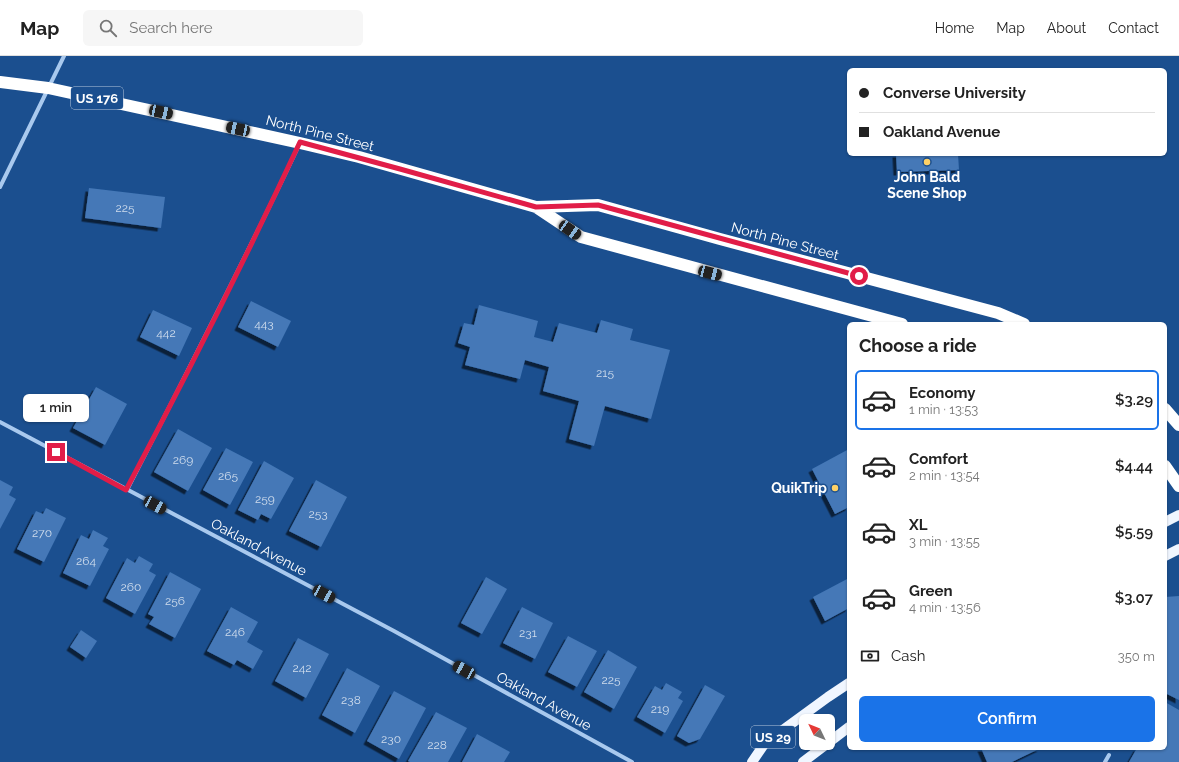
<!DOCTYPE html>
<html lang="en">
<head>
<meta charset="utf-8">
<style>
  :root { --surface:#fff; --page:#f6f6f6; --text:#222; --muted:#767676; --line:#e0e0e0; --accent:#1a73e8 }
  body { margin:0; font-family:Raleway,sans-serif; background:var(--page); color:var(--text); height:100vh; display:flex; flex-direction:column; font-size:15px; white-space:nowrap }
  * { box-sizing:border-box; margin:0 }
  p { font-size:13px; color:var(--muted) }
  .icon { flex:none; width:22px; height:22px; fill:none; stroke:currentColor; stroke-width:2; stroke-linecap:round; stroke-linejoin:round }
  .map { position:relative; flex:1; overflow:hidden }
  .panel { position:absolute; left:847px; top:266px; width:320px; height:428px; display:flex; flex-direction:column; background:var(--surface); border-radius:6px; box-shadow:0 1px 3px #0004 }
  .panel>* { flex:none }
  .banner { position:absolute; left:847px; top:12px; width:320px; height:88px; border-radius:6px; box-shadow:0 1px 3px #0004; display:grid; align-content:center; height:88px; padding:0 12px; background:var(--surface) }
  .needle { width:26px; rotate:313deg }
  .tools { position:absolute; left:799px; top:658px; display:grid; gap:8px }
  .tools a { display:grid; place-items:center; width:36px; height:36px; border-radius:6px; background:var(--surface); box-shadow:0 1px 3px #0004; font-size:20px }
  .end { position:absolute; width:18px; height:18px; margin:-9px; border:5px solid #e11d48; background:#fff; box-shadow:0 0 0 2px #fff }
  .from { border-radius:50% }
  .bubble { position:absolute; height:28px; border-radius:6px; background:var(--surface); box-shadow:0 1px 3px #0004; font-size:13px; font-weight:600; line-height:28px; text-align:center }
  .car { position:absolute; width:12px; height:24px; margin:-12px -6px; border-radius:5px; box-shadow:0 0 3px 1px #0007; background:linear-gradient(#222 24%,#8ab4d8 0 40%,#222 0 76%,#8ab4d8 0 86%,#222 0) }
  .banner b { display:flex; align-items:center; gap:14px; height:38px; font-size:15px }
  .banner b+b { border-top:1px solid var(--line) }
  .banner i { width:10px; height:10px; background:var(--text) }
  ul { padding:0; list-style:none }
  li { display:flex; align-items:center; gap:12px; height:60px; margin:0 8px 6px; padding:0 4px; border:2px solid transparent; border-radius:6px }
  li div { flex:1 }
  li b { display:block; font-size:15px }
  li em { font-style:normal; font-weight:600 }
  li.selected { border-color:var(--accent) }
  li>.icon { width:36px; height:36px; stroke-width:1.5 }
  h2 { padding:0 12px; font-size:18px; line-height:48px }
  .pay { display:flex; align-items:center; gap:10px; height:44px; padding:0 12px; font-size:15px }
  .pay p { margin-inline-start:auto }
  .button { display:flex; gap:8px; margin-top:auto; padding:8px 12px }
  .button a { flex:1; height:46px; border-radius:6px; background:var(--accent); color:#fff; font-size:16px; font-weight:600; line-height:46px; text-align:center }
  header { display:flex; align-items:center; gap:24px; box-sizing:border-box; height:56px; padding:0 20px; background:var(--surface); border-bottom:1px solid var(--line) }
  header strong { font-size:19px }
  nav { display:flex; gap:22px; margin-inline-start:auto; font-size:14px }
  .search { width:280px; height:36px; background:var(--page); display:flex; align-items:center; gap:10px; box-sizing:border-box; padding:0 14px; border-radius:6px; color:var(--muted); font-size:15px }
  .map>svg:first-child { display:block }
  .building { fill:#4478b7; filter:url(#shadow) }
  .lines { fill:none; stroke-linecap:round; stroke-linejoin:round }
  .street { stroke:#a9c9ee; stroke-width:4 }
  .primary { stroke:#f0f6ff; stroke-width:10 }
  .highway { stroke:#fff; stroke-width:12 }
  .route { stroke:#e11d48; stroke-width:5 }
  .poi-dot { fill:#ffd166; stroke:#1b4f8f; stroke-width:1.5 }
  .labels { text-anchor:middle; dominant-baseline:central; stroke-width:3; stroke-linejoin:round; paint-order:stroke }
  .number-label { font-size:12px; fill:#d0dded }
  .shield { fill:#1b4f8f; stroke:#bbcadd; stroke-width:1 }
  .shield-label { font-size:13px; font-weight:bold; fill:#fff }
  .street-label { font-size:14px; fill:#fff; stroke:#1b4f8f }
  .poi-label { font-size:14px; font-weight:bold; fill:#fff; stroke:#1b4f8f }
</style>
</head>
<body>
<header>
<strong>Map</strong>
<div class="search"><svg class="icon" aria-label="search" viewBox="0 0 24 24"><circle cx="10" cy="10" r="6"/><path d="M15 15l6 6"/></svg>Search here</div>
<nav><a>Home</a><a>Map</a><a>About</a><a>Contact</a></nav>
</header>
<div class="map">
<svg width="1179" height="706" viewBox="0 0 1179 706">
  <defs>
    <filter id="shadow"><feDropShadow dx="-3.5" dy="3.5" stdDeviation="0" flood-color="#0009"/></filter>
  </defs>
  <rect width="100%" height="100%" fill="#1b4f8f"/>
  <path class="building" d="M896,98H958L959,114L897,116Z
    M89,132L165,141L161,172L85,162Z
    M251,245L291,265L278,291L238,271Z
    M479,249L538,265L534,281L553,286L559,267L597,277L601,264L633,273L630,284L670,294L651,363L605,350L594,390L569,383L579,345L543,335L549,311L525,304L520,323L465,309L470,291L458,287L464,267L474,269Z
    M153,254L192,272L179,300L140,281Z
    M96,331L127,348L105,389L73,372Z
    M178,373L212,392L188,435L154,416Z
    M226,392L253,406L230,449L203,434Z
    M849,393V451L835,458L812,413Z
    M264,405L294,422L271,463L261,458L258,464L238,454Z
    M0,424L13,431L9,439L16,443L0,473Z
    M316,424L347,441L321,491L289,475Z
    M46,452L66,462L44,506L17,493L36,455L43,458Z
    M93,474L108,482L103,490L109,493L90,530L63,517L81,479L89,483Z
    M139,500L153,508L149,515L156,519L135,558L106,542L127,502L135,507Z
    M170,516L201,533L175,582L149,568L154,561L148,558Z
    M486,521L507,533L482,578L461,567Z
    M849,522V552L825,565L813,541Z
    M1179,540V644L1165,637V541Z
    M231,551L258,566L247,586L263,595L253,613L237,604L234,609L207,595Z
    M522,551L553,567L535,603L503,587Z
    M81,574L97,585L86,602L70,591Z
    M568,580L597,595L577,631L548,616Z
    M298,582L329,598L306,642L275,625Z
    M608,594L637,611L614,653L584,636Z
    M347,612L380,630L355,677L322,659Z
    M666,627L682,636L678,642L683,645L665,677L637,661L655,630L662,634Z
    M705,629L725,640L700,683L689,687L677,680Z
    M394,635L426,652L399,703L367,685Z
    M1165,646L1179,654V706H1129L1137,692H1165Z
    M436,656L467,672L448,706H410L408,705Z
    M477,678L510,696L504,706H462Z
    M981,692H1041L1012,706H987Z"/>
  <g class="lines">
    <path class="street" d="M0,131L64,0
      M0,366L394,575L632,706
      M127,434C185,320 244,206 299,89
      M1105,706L1109,699"/>
    <path class="primary" d="M1165,466L1179,459
      M1165,500L1179,493
      M828,687L849,671
      M752,706L765,687L828,641L849,627
      M803,706L828,687"/>
    <path class="highway" d="M0,26L48,32L300,87L359,101L536,151L581,181L902,268
      M536,151L598,149L720,183L998,257L1024,268
      M1165,353L1179,369
      M1165,410L1179,430"/>
  </g>
  <g class="lines">
    <path class="route" d="M56,396L126,434C187,319 245,204 300,86L400,113L536,151L598,149L859,220"/>
  </g>
  <g class="poi-dot">
    <circle cx="927" cy="106" r="4"/>
    <circle cx="835" cy="432" r="4"/>
  </g>
  <g class="labels">
    <g class="number-label">
      <text x="125" y="152">225</text>
      <text x="264" y="268">443</text>
      <text x="166" y="277">442</text>
      <text x="605" y="317">215</text>
      <text x="183" y="404">269</text>
      <text x="228" y="420">265</text>
      <text x="265" y="443">259</text>
      <text x="318" y="458">253</text>
      <text x="42" y="477">270</text>
      <text x="86" y="505">264</text>
      <text x="131" y="531">260</text>
      <text x="175" y="545">256</text>
      <text x="235" y="576">246</text>
      <text x="528" y="577">231</text>
      <text x="302" y="612">242</text>
      <text x="611" y="624">225</text>
      <text x="351" y="644">238</text>
      <text x="660" y="653">219</text>
      <text x="391" y="683">230</text>
      <text x="437" y="689">228</text>
    </g>
    <g class="shield">
      <rect x="71" y="31" width="52" height="22" rx="3"/>
      <rect x="751" y="670" width="44" height="22" rx="3"/>
    </g>
    <g class="shield-label">
      <text x="97" y="42">US 176</text>
      <text x="773" y="681">US 29</text>
    </g>
    <g class="street-label">
      <text transform="translate(320 77) rotate(14)">North Pine Street</text>
      <text transform="translate(785 185) rotate(15)">North Pine Street</text>
      <text transform="translate(259 491) rotate(28)">Oakland Avenue</text>
      <text transform="translate(544 645) rotate(29)">Oakland Avenue</text>
    </g>
    <g class="poi-label">
      <text x="927" y="121">John Bald<tspan x="927" dy="16">Scene Shop</tspan></text>
      <text x="827" y="432" text-anchor="end">QuikTrip</text>
    </g>
  </g>
</svg>
<div class="tools">
<a><svg class="needle" viewBox="-14 -14 28 28"><path d="M0-13l5 13h-10z" fill="#e53935"/><path d="M0 13l5-13h-10z" fill="#767676"/></svg></a>
</div>
<i class="end from" style="left:859px;top:220px"></i>
<i class="end" style="left:56px;top:396px"></i>
<div class="bubble" style="left:23px;top:338px;width:66px">1 min</div>
<i class="car" style="left:161px;top:56px;rotate:102deg"></i>
<i class="car" style="left:238px;top:73px;rotate:282deg"></i>
<i class="car" style="left:570px;top:174px;rotate:124deg"></i>
<i class="car" style="left:710px;top:217px;rotate:105deg"></i>
<i class="car" style="left:155px;top:449px;rotate:118deg"></i>
<i class="car" style="left:324px;top:538px;rotate:118deg"></i>
<i class="car" style="left:464px;top:614px;rotate:299deg"></i>
<div class="banner">
<b><i class="from"></i>Converse University</b>
<b><i></i>Oakland Avenue</b>
</div>
<section class="panel">
<h2>Choose a ride</h2>
<ul>
<li class="selected"><svg class="icon" aria-label="car" viewBox="0 0 24 24"><path d="M5 17H2v-5l4-1 3-4h7l3 4 3 1v5h-3M9 17h6M6 11h13"/><circle cx="7" cy="17" r="2"/><circle cx="17" cy="17" r="2"/></svg><div><b>Economy</b><p>1 min · 13:53</p></div><em>$3.29</em></li>
<li><svg class="icon" aria-label="car" viewBox="0 0 24 24"><path d="M5 17H2v-5l4-1 3-4h7l3 4 3 1v5h-3M9 17h6M6 11h13"/><circle cx="7" cy="17" r="2"/><circle cx="17" cy="17" r="2"/></svg><div><b>Comfort</b><p>2 min · 13:54</p></div><em>$4.44</em></li>
<li><svg class="icon" aria-label="car" viewBox="0 0 24 24"><path d="M5 17H2v-5l4-1 3-4h7l3 4 3 1v5h-3M9 17h6M6 11h13"/><circle cx="7" cy="17" r="2"/><circle cx="17" cy="17" r="2"/></svg><div><b>XL</b><p>3 min · 13:55</p></div><em>$5.59</em></li>
<li><svg class="icon" aria-label="car" viewBox="0 0 24 24"><path d="M5 17H2v-5l4-1 3-4h7l3 4 3 1v5h-3M9 17h6M6 11h13"/><circle cx="7" cy="17" r="2"/><circle cx="17" cy="17" r="2"/></svg><div><b>Green</b><p>4 min · 13:56</p></div><em>$3.07</em></li>
</ul>
<div class="pay"><svg class="icon" aria-label="cash" viewBox="0 0 24 24"><path d="M3 7h18v10H3z"/><circle cx="12" cy="12" r="2"/></svg>Cash<p>350 m</p></div>
<div class="button"><a>Confirm</a></div>
</section>
</div>
</body>
</html>
